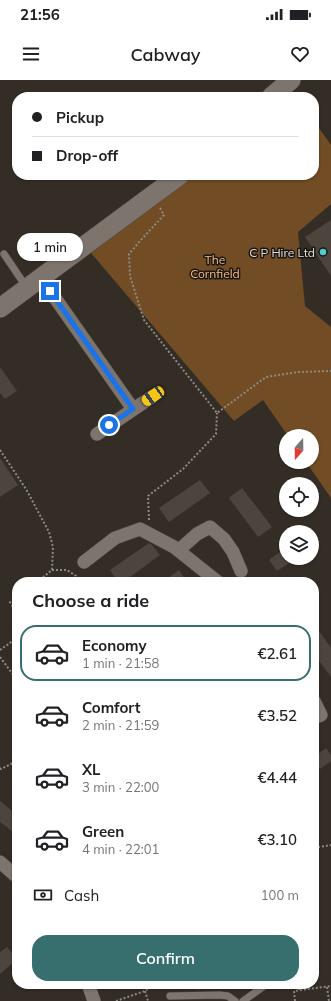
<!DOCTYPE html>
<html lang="en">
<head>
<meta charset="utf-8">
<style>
  :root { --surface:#fff; --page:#f2f2f2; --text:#202124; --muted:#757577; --line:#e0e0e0; --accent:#376e6e }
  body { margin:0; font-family:Mulish,sans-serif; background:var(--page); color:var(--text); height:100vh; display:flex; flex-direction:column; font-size:15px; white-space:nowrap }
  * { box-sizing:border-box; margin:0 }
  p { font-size:13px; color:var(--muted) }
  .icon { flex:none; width:22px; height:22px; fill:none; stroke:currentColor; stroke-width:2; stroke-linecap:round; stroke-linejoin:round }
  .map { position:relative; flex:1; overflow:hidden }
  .drawer { position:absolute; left:12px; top:497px; width:307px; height:412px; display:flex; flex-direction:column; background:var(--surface); border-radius:16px; box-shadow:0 1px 3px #0004 }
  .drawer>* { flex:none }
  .top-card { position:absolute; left:12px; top:12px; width:307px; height:88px; border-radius:16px; box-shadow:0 1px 3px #0004; display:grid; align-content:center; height:88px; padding:0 20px; background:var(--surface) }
  .needle { width:26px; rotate:200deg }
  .controls { position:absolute; left:279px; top:349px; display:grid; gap:8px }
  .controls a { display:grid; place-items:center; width:40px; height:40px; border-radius:50%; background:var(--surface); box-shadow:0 1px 3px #0004; font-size:20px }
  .end { position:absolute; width:18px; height:18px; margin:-9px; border:5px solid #1a73e8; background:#fff; box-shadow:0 0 0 2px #fff }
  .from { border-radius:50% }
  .bubble { position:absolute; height:28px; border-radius:14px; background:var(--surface); box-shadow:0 1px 3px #0004; font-size:13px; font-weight:600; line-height:28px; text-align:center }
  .car { position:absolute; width:12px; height:24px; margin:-12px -6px; border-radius:5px; box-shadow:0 0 3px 1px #0007; background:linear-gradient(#f5c518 24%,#345 0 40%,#f5c518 0 76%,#345 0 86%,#f5c518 0) }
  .top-card b { display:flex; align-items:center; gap:14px; height:38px; font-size:15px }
  .top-card b+b { border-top:1px solid var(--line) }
  .top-card i { width:10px; height:10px; background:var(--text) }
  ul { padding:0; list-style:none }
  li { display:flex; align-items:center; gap:12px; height:56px; margin:0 8px 6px; padding:0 12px; border:2px solid transparent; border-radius:16px }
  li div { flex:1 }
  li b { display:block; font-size:15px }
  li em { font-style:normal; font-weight:600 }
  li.selected { border-color:var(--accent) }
  li>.icon { width:36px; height:36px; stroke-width:1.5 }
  h2 { padding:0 20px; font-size:18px; line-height:48px }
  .pay { display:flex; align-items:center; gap:10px; height:44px; padding:0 20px; font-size:15px }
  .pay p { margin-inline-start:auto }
  .cta { display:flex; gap:8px; margin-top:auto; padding:8px 20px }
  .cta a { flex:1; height:46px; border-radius:16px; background:var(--accent); color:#fff; font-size:16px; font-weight:600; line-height:46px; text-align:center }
  .status { display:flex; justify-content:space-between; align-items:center; height:28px; padding:0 20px; background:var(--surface); direction:ltr }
  .status svg { height:11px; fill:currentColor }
  header { display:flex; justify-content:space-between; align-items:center; height:52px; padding:0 20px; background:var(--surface); font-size:18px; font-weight:600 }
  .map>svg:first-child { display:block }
  .green { fill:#714c24 }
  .building { fill:#4c453e }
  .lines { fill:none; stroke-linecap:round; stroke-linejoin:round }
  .service-casing { stroke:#4f4944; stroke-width:8 }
  .minor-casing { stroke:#4f4944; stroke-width:14 }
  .secondary-casing { stroke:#4f4944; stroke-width:20 }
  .path { stroke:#8e8983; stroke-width:2; stroke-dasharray:2 2; stroke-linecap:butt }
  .service { stroke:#7d756d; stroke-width:7 }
  .minor { stroke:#7d756d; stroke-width:13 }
  .secondary { stroke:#7d756d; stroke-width:19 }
  .route { stroke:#1a73e8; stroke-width:5 }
  .poi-dot { fill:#53cdc9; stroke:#191613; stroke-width:1.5 }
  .labels { text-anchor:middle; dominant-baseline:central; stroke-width:3; stroke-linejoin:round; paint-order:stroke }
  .poi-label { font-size:12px; fill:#e2ded9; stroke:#191613; text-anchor:end }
  .park-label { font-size:12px; fill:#f6bb80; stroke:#191613 }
</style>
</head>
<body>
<div class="status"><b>21:56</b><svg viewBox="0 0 49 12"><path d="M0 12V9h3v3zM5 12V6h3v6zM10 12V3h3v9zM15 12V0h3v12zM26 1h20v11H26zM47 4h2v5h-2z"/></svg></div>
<header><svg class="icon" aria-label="menu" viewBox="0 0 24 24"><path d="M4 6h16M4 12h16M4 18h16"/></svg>Cabway<svg class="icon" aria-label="heart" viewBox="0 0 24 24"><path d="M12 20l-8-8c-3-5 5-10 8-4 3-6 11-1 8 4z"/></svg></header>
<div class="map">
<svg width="331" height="921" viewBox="0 0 331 921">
  <rect width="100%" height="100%" fill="#342d26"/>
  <path class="green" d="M314,41L331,65V124L298,152L305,226L331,247V418L306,382H312V356H288L263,320L234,341L91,173L190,95H314Z"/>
  <path class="building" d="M331,140V196L305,157Z
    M0,287L17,311L5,319L0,313Z
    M0,378L18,405L0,417Z
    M200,400L210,413L169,442L159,428Z
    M242,408L272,447L258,457L229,418Z
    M149,463L152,465L160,475L123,502H118L110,490Z
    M283,470L286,475V478H288L291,482L277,491L269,480Z
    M179,490L187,502H162Z
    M314,544L331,568V597L314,574Z
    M326,668L331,675V681L320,689L314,680V677Z
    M0,721L17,735V755L0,742Z
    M7,867L17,879L0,894V872Z"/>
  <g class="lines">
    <defs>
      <path id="service" d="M4,174L27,208
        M170,916L220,915L228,916L235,921
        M243,921L267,904"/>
      <path id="minor" d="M41,198L133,329
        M97,354L153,316
        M179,470L197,454L210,447L224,459L233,472L241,491
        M84,482L115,458L140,449L174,467L218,502
        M314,621L321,635L314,638
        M0,782L17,797
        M88,904L94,921"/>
      <path id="secondary" d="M271,17L291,0
        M0,228L180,95"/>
    </defs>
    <use href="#service" class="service-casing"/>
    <use href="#minor" class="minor-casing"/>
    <use href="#secondary" class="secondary-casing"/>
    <path class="path" d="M251,17L257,12
      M160,128L164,135L140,161L129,174L130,196L144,240L217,333L266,297L298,292L331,291
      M0,370L26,409L49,452L53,467L52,490L37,502
      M149,440L148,416L183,389L216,354L217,333
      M52,490H67L76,496L77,502
      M17,517L10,522L17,534
      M0,570L17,558
      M0,577L17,600
      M0,688L1,689L17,681
      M314,768L331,765
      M298,904L299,910
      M327,907L329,921
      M145,911L148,921
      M116,921L145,911L155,904
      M295,921L294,911L331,906"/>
    <use href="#service" class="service"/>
    <use href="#minor" class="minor"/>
    <use href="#secondary" class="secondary"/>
  </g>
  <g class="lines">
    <path class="route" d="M50,211L133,329L109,345"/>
  </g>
  <circle class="poi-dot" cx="323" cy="172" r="4"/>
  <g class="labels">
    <g class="poi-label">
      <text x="315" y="172">C P Hire Ltd</text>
    </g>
    <g class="park-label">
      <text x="215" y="179">The<tspan x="215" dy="14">Cornfield</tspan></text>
    </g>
  </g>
</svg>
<div class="controls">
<a><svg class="needle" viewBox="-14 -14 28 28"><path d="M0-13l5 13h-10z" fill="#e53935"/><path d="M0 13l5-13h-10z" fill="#757577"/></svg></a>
<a><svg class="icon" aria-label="locate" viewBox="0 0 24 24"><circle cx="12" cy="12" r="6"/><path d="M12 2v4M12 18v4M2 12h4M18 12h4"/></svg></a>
<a><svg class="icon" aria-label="layers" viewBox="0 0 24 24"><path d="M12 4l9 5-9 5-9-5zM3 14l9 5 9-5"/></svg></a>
</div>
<i class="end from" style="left:109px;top:345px"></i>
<i class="end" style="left:50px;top:211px"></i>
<div class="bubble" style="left:17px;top:153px;width:66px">1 min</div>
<i class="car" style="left:153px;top:316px;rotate:236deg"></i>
<div class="top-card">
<b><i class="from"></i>Pickup</b>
<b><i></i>Drop-off</b>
</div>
<section class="drawer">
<h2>Choose a ride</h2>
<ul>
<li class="selected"><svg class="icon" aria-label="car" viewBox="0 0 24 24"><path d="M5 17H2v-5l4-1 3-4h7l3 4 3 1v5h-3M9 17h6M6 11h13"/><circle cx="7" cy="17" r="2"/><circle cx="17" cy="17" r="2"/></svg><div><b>Economy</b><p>1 min · 21:58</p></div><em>€2.61</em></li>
<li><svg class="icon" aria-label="car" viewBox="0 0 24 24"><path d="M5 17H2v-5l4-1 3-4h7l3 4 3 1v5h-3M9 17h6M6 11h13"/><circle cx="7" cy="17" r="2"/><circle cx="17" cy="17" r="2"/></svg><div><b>Comfort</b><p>2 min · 21:59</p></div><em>€3.52</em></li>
<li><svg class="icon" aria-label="car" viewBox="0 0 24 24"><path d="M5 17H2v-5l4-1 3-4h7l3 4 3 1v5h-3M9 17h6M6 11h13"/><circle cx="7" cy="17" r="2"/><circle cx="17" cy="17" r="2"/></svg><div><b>XL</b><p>3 min · 22:00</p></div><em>€4.44</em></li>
<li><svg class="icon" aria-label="car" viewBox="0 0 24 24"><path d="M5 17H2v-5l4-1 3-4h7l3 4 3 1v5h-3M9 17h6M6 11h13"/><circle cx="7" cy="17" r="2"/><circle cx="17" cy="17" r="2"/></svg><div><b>Green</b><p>4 min · 22:01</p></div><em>€3.10</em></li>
</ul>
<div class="pay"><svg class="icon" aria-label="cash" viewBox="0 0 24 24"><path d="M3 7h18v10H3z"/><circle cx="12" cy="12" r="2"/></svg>Cash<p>100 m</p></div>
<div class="cta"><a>Confirm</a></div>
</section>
</div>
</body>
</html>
